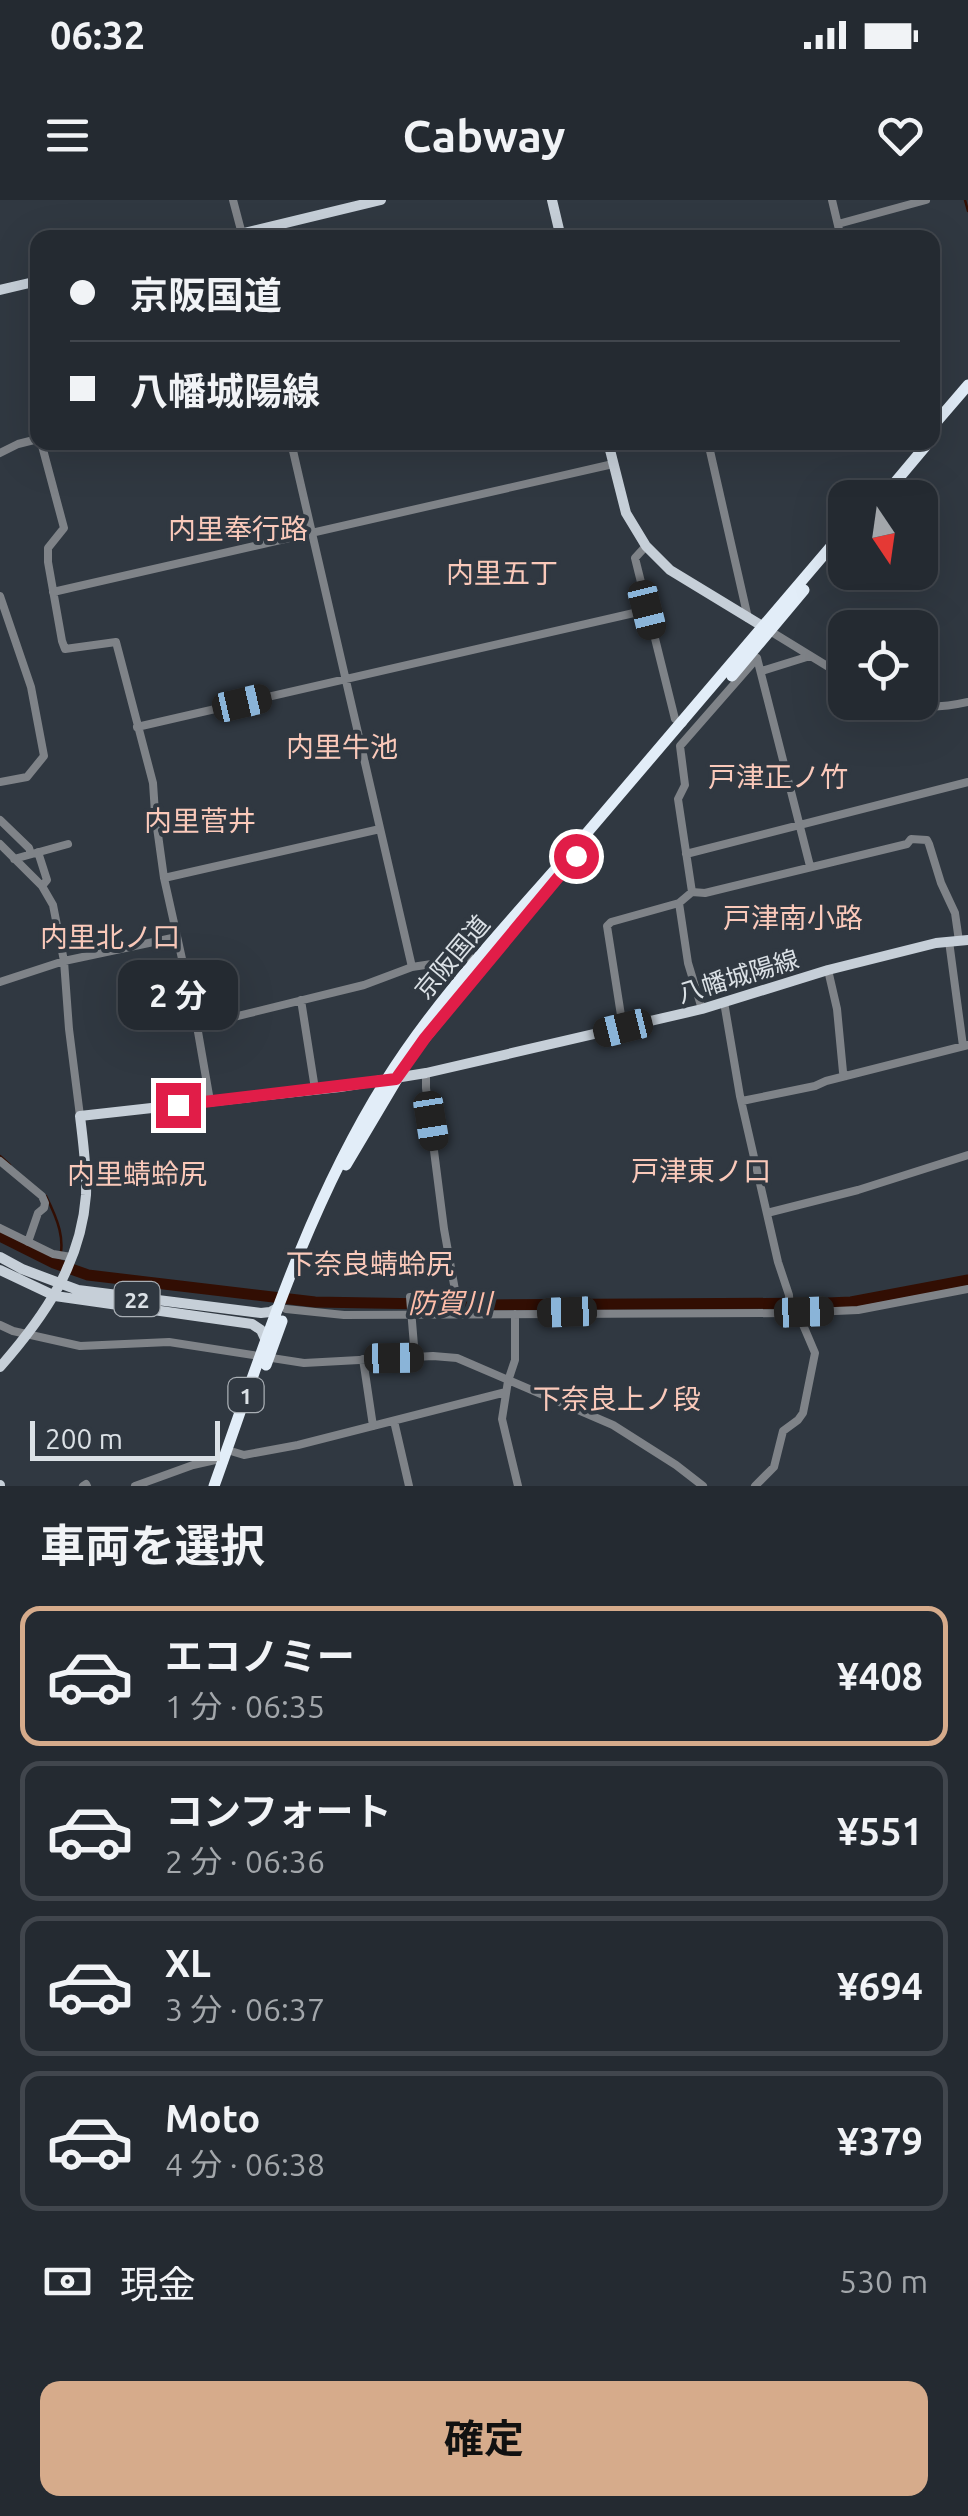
<!DOCTYPE html>
<html lang="ja">
<head>
<meta charset="utf-8">
<style>
  :root { --surface:#242a31; --page:#2c3239; --text:#f1f3f6; --muted:#a3a7ab; --line:#41464d; --accent:#d6ab8b }
  body { margin:0; font-family:Ubuntu,"Noto Sans JP",sans-serif; background:var(--page); color:var(--text); height:100vh; display:flex; flex-direction:column; font-size:38px; white-space:nowrap }
  * { box-sizing:border-box; margin:0 }
  p { font-size:32px; color:var(--muted) }
  .icon { flex:none; width:55px; height:55px; fill:none; stroke:currentColor; stroke-width:2; stroke-linecap:round; stroke-linejoin:round }
  .map { position:relative; height:1286px; overflow:hidden }
  .side { display:flex; flex-direction:column; background:var(--surface); flex:1 }
  .side>* { flex:none }
  .guide { position:absolute; left:30px; top:30px; width:910px; height:220px; border-radius:20px; box-shadow:0 10px 40px #0002,0 0 0 2px var(--line); display:grid; align-content:center; height:220px; padding:0 40px; background:var(--surface) }
  .needle { width:65px; rotate:167deg }
  .fabs { position:absolute; left:828px; top:280px; display:grid; gap:20px }
  .fabs a { display:grid; place-items:center; width:110px; height:110px; border-radius:20px; background:var(--surface); box-shadow:0 10px 40px #0002,0 0 0 2px var(--line); font-size:50px }
  .scale { position:absolute; left:30px; bottom:25px; width:190px; box-sizing:border-box; padding-left:10px; border:5px solid #dbe1e6; border-top:0; font-size:28px; line-height:35px; white-space:nowrap; color:#dbe1e6; -webkit-text-stroke:8px #303841; paint-order:stroke }
  .end { position:absolute; width:45px; height:45px; margin:-22px; border:12px solid #e11d48; background:#fff; box-shadow:0 0 0 5px #fff }
  .from { border-radius:50% }
  .bubble { position:absolute; height:70px; border-radius:20px; background:var(--surface); box-shadow:0 10px 40px #0002,0 0 0 2px var(--line); font-size:32px; font-weight:700; line-height:70px; text-align:center }
  .car { position:absolute; width:30px; height:60px; margin:-30px -15px; border-radius:12px; box-shadow:0 0 8px 2px #0007; background:linear-gradient(#222 24%,#8ab4d8 0 40%,#222 0 76%,#8ab4d8 0 86%,#222 0) }
  .guide b { display:flex; align-items:center; gap:35px; height:95px; font-size:38px }
  .guide b+b { border-top:2px solid var(--line) }
  .guide i { width:25px; height:25px; background:var(--text) }
  ul { padding:0; list-style:none }
  li { display:flex; align-items:center; gap:30px; height:140px; margin:0 20px 15px; padding:0 20px; border:5px solid var(--line); border-radius:20px }
  li div { flex:1 }
  li b { display:block; font-size:38px }
  li em { font-style:normal; font-weight:700 }
  li.selected { border-color:var(--accent) }
  li>.icon { width:90px; height:90px; stroke-width:1.5 }
  h2 { padding:0 40px; font-size:45px; line-height:120px }
  .pay { display:flex; align-items:center; gap:25px; height:110px; padding:0 40px; font-size:38px }
  .pay p { margin-inline-start:auto }
  .button { display:flex; gap:20px; margin-top:auto; padding:20px 40px }
  .button a { flex:1; height:115px; border-radius:20px; background:var(--accent); color:#111; font-size:40px; font-weight:700; line-height:115px; text-align:center }
  .status { display:flex; justify-content:space-between; align-items:center; height:70px; padding:0 50px; background:var(--surface); direction:ltr }
  .status svg { height:28px; fill:currentColor }
  header { display:flex; justify-content:space-between; align-items:center; height:130px; padding:0 40px; background:var(--surface); font-size:45px; font-weight:700 }
  .map>svg:first-child { display:block }
  .lines { fill:none; stroke-linecap:round; stroke-linejoin:round }
  .stream { stroke:#320e03; stroke-width:2.5 }
  .river { stroke:#320e03; stroke-width:11 }
  .minor { stroke:#7f8388; stroke-width:8 }
  .major { stroke:#c6cfd8; stroke-width:10 }
  .highway { stroke:#e2edf8; stroke-width:11 }
  .route { stroke:#e11d48; stroke-width:12 }
  .labels { text-anchor:middle; dominant-baseline:central; stroke-width:8; stroke-linejoin:round; paint-order:stroke }
  .shield { fill:#303841; stroke:#a8aeb4; stroke-width:2.5 }
  .shield-label { font-size:22px; font-weight:bold; fill:#dbe1e6 }
  .street-label { font-size:25px; fill:#dbe1e6; stroke:#303841 }
  .neighbourhood-label { font-size:28px; fill:#fac9ba; stroke:#303841 }
  .water-label { font-size:28px; font-style:italic; fill:#febda9; stroke:#303841 }
</style>
</head>
<body>
<div class="status"><b>06:32</b><svg viewBox="0 0 49 12"><path d="M0 12V9h3v3zM5 12V6h3v6zM10 12V3h3v9zM15 12V0h3v12zM26 1h20v11H26zM47 4h2v5h-2z"/></svg></div>
<header><svg class="icon" aria-label="menu" viewBox="0 0 24 24"><path d="M4 6h16M4 12h16M4 18h16"/></svg>Cabway<svg class="icon" aria-label="heart" viewBox="0 0 24 24"><path d="M12 20l-8-8c-3-5 5-10 8-4 3-6 11-1 8 4z"/></svg></header>
<div class="map">
<svg width="968" height="1286" viewBox="0 0 968 1286">
  <rect width="100%" height="100%" fill="#303841"/>
  <g class="lines">
    <path class="stream" d="M965,0L968,11
      M0,956L10,965
      M46,996C57,1018 67,1041 58,1064"/>
    <path class="river" d="M0,1036L54,1063L88,1075L315,1102L485,1105L828,1103L851,1102L968,1080"/>
    <path class="minor" d="M233,0L242,34
      M832,0L841,38
      M838,24L926,0
      M41,242L64,328L48,348V362L62,441L65,449L116,442L153,583L155,613L164,678L197,826L210,901
      M291,242L412,767
      M708,242L748,418
      M0,253L18,244L38,239
      M646,346L635,358L675,519L683,523
      M53,392L613,264
      M0,396L31,487L44,556L27,577L0,582
      M770,431L845,477
      M757,458L810,666
      M762,471L810,456
      M899,502C920,509 946,507 968,502
      M137,527L647,410
      M0,620L29,648L31,654
      M0,644L42,686L53,705L64,761L69,829L80,916
      M38,652L47,680L42,686
      M686,654L968,582
      M14,659L68,644
      M164,678L380,629
      M692,692L678,599L685,585L680,546L757,458
      M679,703L688,763L702,809
      M949,741L963,846
      M828,770L837,809L843,872L846,876
      M0,782L64,761L177,737
      M301,800L315,889
      M724,802L740,896L778,1062L789,1095L790,1113
      M197,826L364,785L412,767L471,758L476,762
      M623,828L607,726L611,722L679,703L692,692L705,693L907,644L911,639L927,640L929,644L941,683L955,713L959,741
      M742,901L815,886L826,881L968,845
      M0,961L42,996L45,1003L44,1008L38,1013L28,1042
      M767,1013L858,990L968,955
      M0,1028L53,1054L71,1057
      M286,1109L344,1115L790,1113L858,1110L968,1089
      M515,1114V1160L508,1181L502,1219L518,1286
      M0,1125L13,1131L80,1146L169,1142L304,1163L433,1156L457,1158L613,1225L676,1265L703,1286
      M415,1158L410,1097L454,1095L455,1090L444,1029L426,888V873
      M363,1159L373,1226
      M394,1221L409,1286
      M234,1252L244,1255L298,1245L506,1192
      M83,1286L86,1284L87,1286
      M135,1286L193,1265L224,1258
      M755,1286L774,1267L783,1231L798,1220L803,1213L815,1153L798,1113"/>
    <path class="major" d="M552,0L561,38
      M223,38L381,0
      M0,90L38,81
      M608,242L626,313L646,346L670,370L767,429
      M0,1057L22,1069L78,1090L261,1113L270,1112L279,1107
      M0,1070L55,1096L252,1124L261,1130L266,1141
      M0,1167C44,1117 81,1064 86,995C87,969 83,942 80,916L340,887L426,873L702,809L828,770L936,743L968,740
      M0,1285V1286"/>
    <path class="highway" d="M932,227L968,185
      M882,298L929,242
      M732,476L804,390
      M425,838L511,732
      M346,965L403,869
      M266,1165L282,1121
      M214,1286C263,1149 307,1007 385,882C439,795 513,719 580,641C669,538 757,434 845,330"/>
  </g>
  <g class="lines">
    <path class="route" d="M178,905L396,879L425,838L576,656"/>
  </g>
  <g class="labels">
    <g class="shield">
      <rect x="114.5" y="1082" width="45" height="34" rx="8"/>
      <rect x="228.5" y="1178" width="35" height="34" rx="8"/>
    </g>
    <g class="shield-label">
      <text x="137" y="1099">22</text>
      <text x="246" y="1195">1</text>
    </g>
    <g class="street-label">
      <text transform="translate(452 757) rotate(-50)">京阪国道</text>
      <text transform="translate(738 776) rotate(-17)">八幡城陽線</text>
    </g>
    <g class="neighbourhood-label">
      <text x="238" y="328">内里奉行路</text>
      <text x="502" y="372">内里五丁</text>
      <text x="342" y="546">内里牛池</text>
      <text x="778" y="576">戸津正ノ竹</text>
      <text x="200" y="620">内里菅井</text>
      <text x="793" y="717">戸津南小路</text>
      <text x="110" y="736">内里北ノ口</text>
      <text x="701" y="970">戸津東ノ口</text>
      <text x="137" y="973">内里蜻蛉尻</text>
      <text x="370" y="1063">下奈良蜻蛉尻</text>
      <text x="617" y="1198">下奈良上ノ段</text>
    </g>
    <g class="water-label">
      <text x="450" y="1102">防賀川</text>
    </g>
  </g>
</svg>
<div class="fabs">
<a><svg class="needle" viewBox="-14 -14 28 28"><path d="M0-13l5 13h-10z" fill="#e53935"/><path d="M0 13l5-13h-10z" fill="#a3a7ab"/></svg></a>
<a><svg class="icon" aria-label="locate" viewBox="0 0 24 24"><circle cx="12" cy="12" r="6"/><path d="M12 2v4M12 18v4M2 12h4M18 12h4"/></svg></a>
</div>
<div class="scale">200 m</div>
<i class="end from" style="left:576px;top:656px"></i>
<i class="end" style="left:178px;top:905px"></i>
<div class="bubble" style="left:118px;top:760px;width:120px">2 分</div>
<i class="car" style="left:647px;top:410px;rotate:166deg"></i>
<i class="car" style="left:242px;top:503px;rotate:77deg"></i>
<i class="car" style="left:623px;top:828px;rotate:256deg"></i>
<i class="car" style="left:431px;top:921px;rotate:171deg"></i>
<i class="car" style="left:567px;top:1112px;rotate:268deg"></i>
<i class="car" style="left:804px;top:1112px;rotate:88deg"></i>
<i class="car" style="left:394px;top:1158px;rotate:89deg"></i>
<div class="guide">
<b><i class="from"></i>京阪国道</b>
<b><i></i>八幡城陽線</b>
</div>
</div>
<section class="side">
<h2>車両を選択</h2>
<ul>
<li class="selected"><svg class="icon" aria-label="car" viewBox="0 0 24 24"><path d="M5 17H2v-5l4-1 3-4h7l3 4 3 1v5h-3M9 17h6M6 11h13"/><circle cx="7" cy="17" r="2"/><circle cx="17" cy="17" r="2"/></svg><div><b>エコノミー</b><p>1 分 · 06:35</p></div><em>¥408</em></li>
<li><svg class="icon" aria-label="car" viewBox="0 0 24 24"><path d="M5 17H2v-5l4-1 3-4h7l3 4 3 1v5h-3M9 17h6M6 11h13"/><circle cx="7" cy="17" r="2"/><circle cx="17" cy="17" r="2"/></svg><div><b>コンフォート</b><p>2 分 · 06:36</p></div><em>¥551</em></li>
<li><svg class="icon" aria-label="car" viewBox="0 0 24 24"><path d="M5 17H2v-5l4-1 3-4h7l3 4 3 1v5h-3M9 17h6M6 11h13"/><circle cx="7" cy="17" r="2"/><circle cx="17" cy="17" r="2"/></svg><div><b>XL</b><p>3 分 · 06:37</p></div><em>¥694</em></li>
<li><svg class="icon" aria-label="car" viewBox="0 0 24 24"><path d="M5 17H2v-5l4-1 3-4h7l3 4 3 1v5h-3M9 17h6M6 11h13"/><circle cx="7" cy="17" r="2"/><circle cx="17" cy="17" r="2"/></svg><div><b>Moto</b><p>4 分 · 06:38</p></div><em>¥379</em></li>
</ul>
<div class="pay"><svg class="icon" aria-label="cash" viewBox="0 0 24 24"><path d="M3 7h18v10H3z"/><circle cx="12" cy="12" r="2"/></svg>現金<p>530 m</p></div>
<div class="button"><a>確定</a></div>
</section>
</body>
</html>
